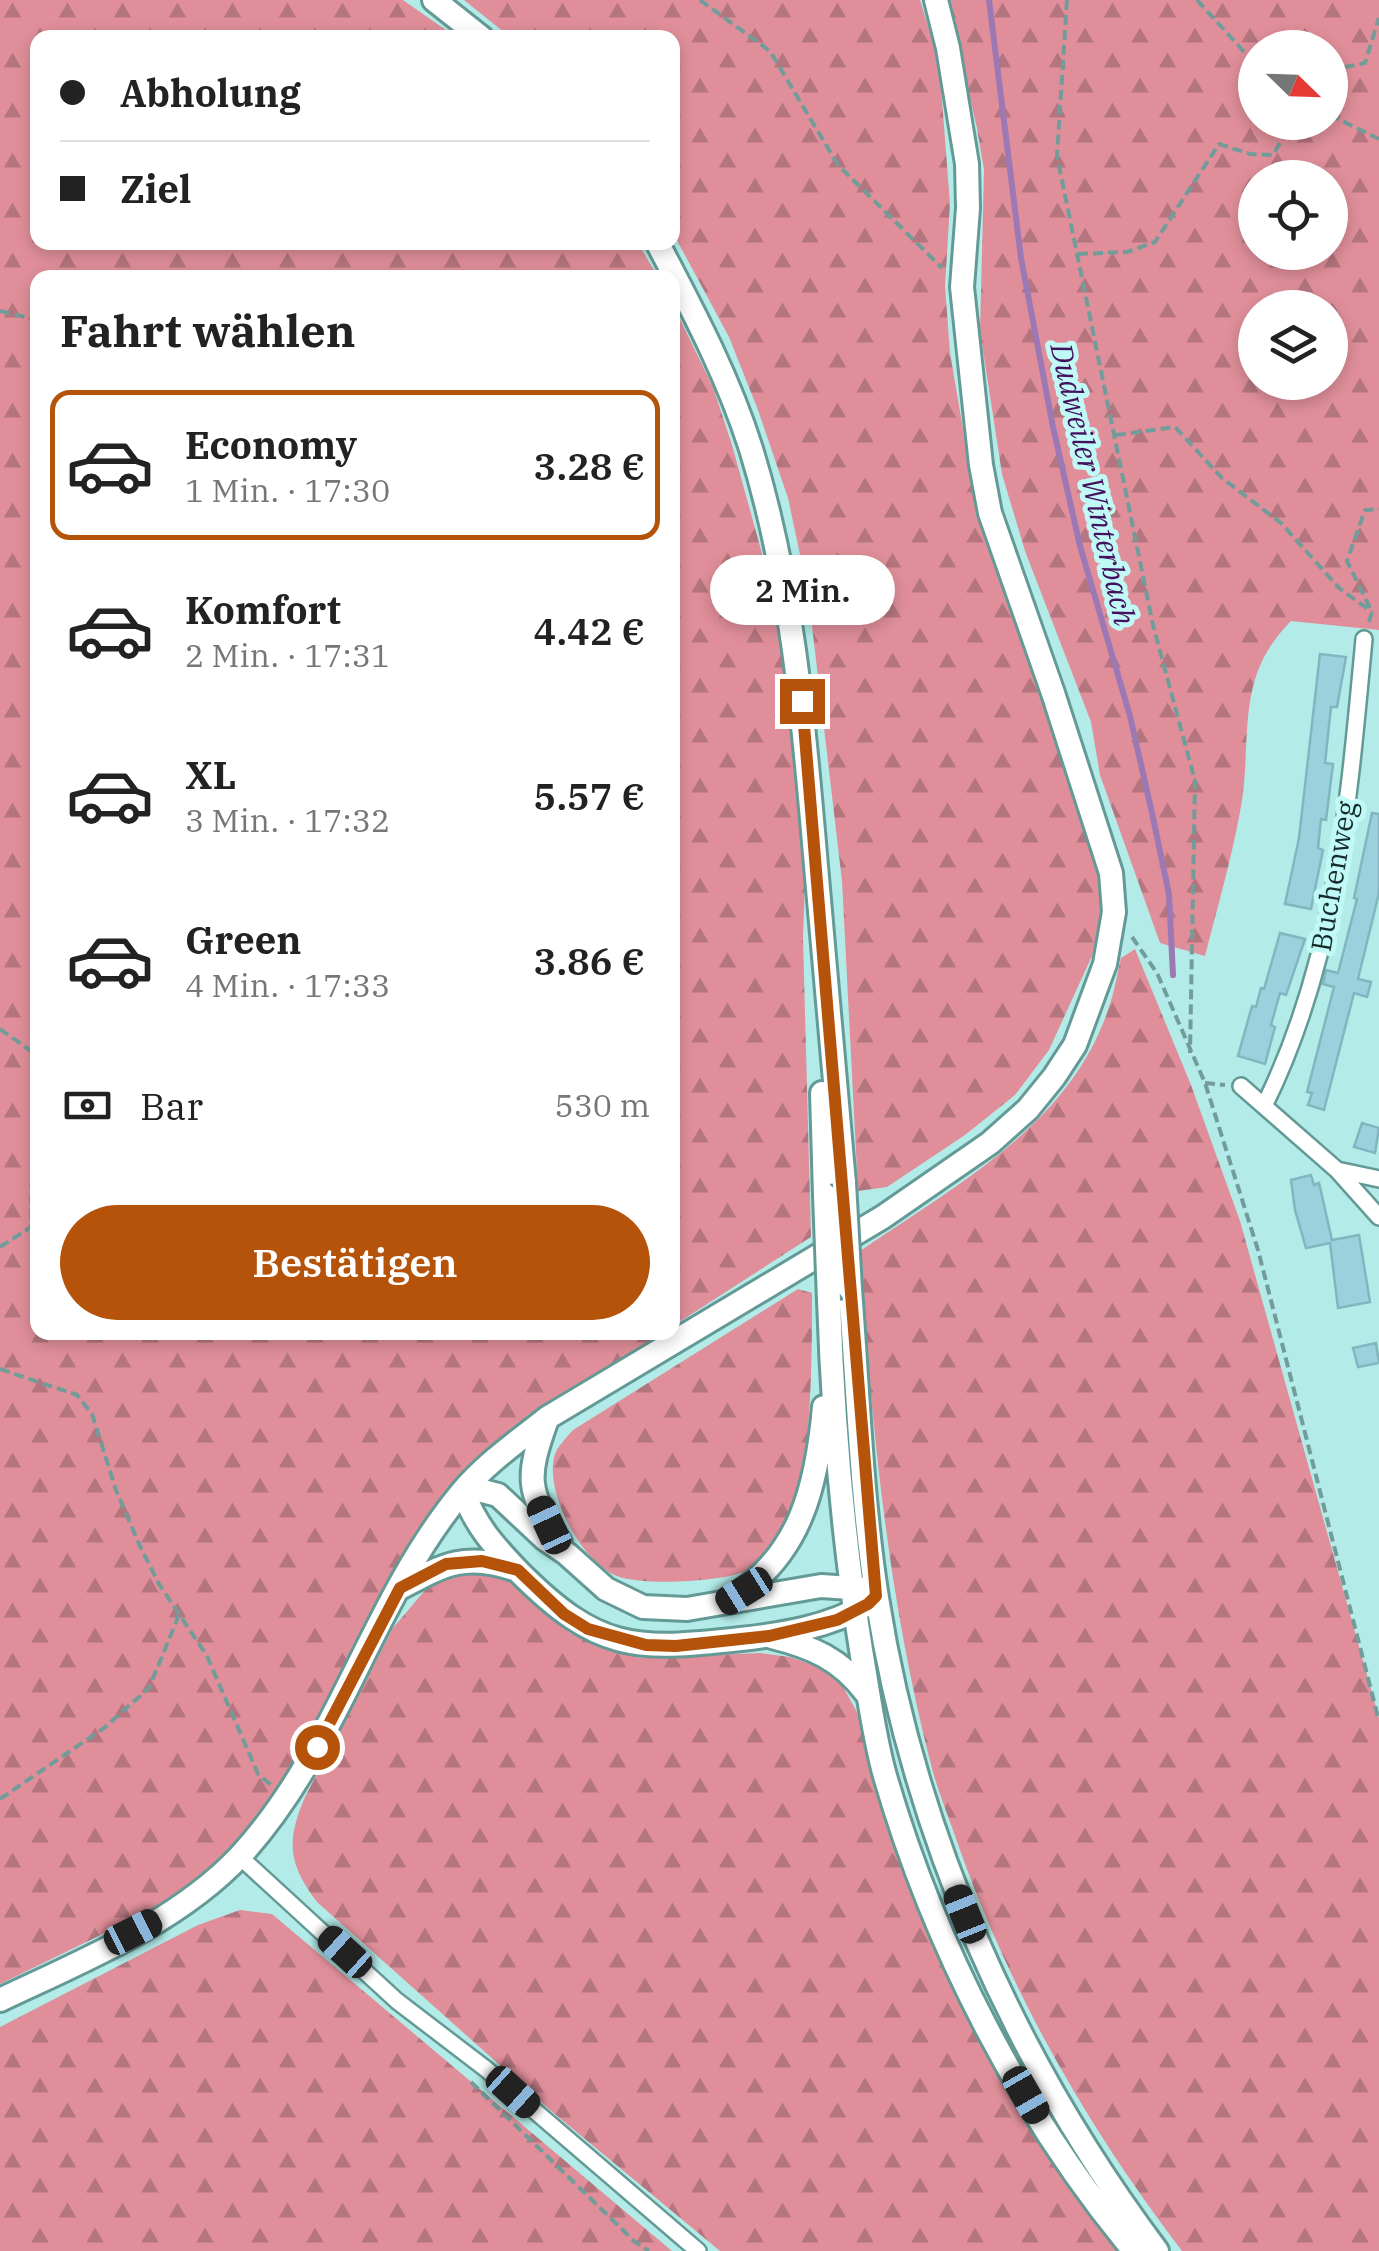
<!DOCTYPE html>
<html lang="de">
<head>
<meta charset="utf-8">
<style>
  :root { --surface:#fff; --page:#f6f6f6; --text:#222; --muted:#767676; --line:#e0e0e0; --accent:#b45309 }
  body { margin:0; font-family:"IBM Plex Serif",serif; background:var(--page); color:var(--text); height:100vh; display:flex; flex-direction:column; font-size:38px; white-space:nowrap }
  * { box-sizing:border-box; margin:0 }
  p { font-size:32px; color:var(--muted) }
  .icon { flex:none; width:55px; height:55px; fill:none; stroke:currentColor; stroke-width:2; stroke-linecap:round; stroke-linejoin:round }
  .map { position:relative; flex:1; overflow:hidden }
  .details { position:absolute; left:30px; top:270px; width:650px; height:1070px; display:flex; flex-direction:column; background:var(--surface); border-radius:20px; box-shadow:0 5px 15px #0003 }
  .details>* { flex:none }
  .guide { position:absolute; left:30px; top:30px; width:650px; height:220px; border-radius:20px; box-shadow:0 5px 15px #0003; display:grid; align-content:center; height:220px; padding:0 30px; background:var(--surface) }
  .needle { width:65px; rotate:113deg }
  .controls { position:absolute; left:1238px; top:30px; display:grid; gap:20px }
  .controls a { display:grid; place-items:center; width:110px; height:110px; border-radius:50%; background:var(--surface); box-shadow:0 5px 15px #0003; font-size:50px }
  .end { position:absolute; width:45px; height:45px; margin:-22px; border:12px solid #b45309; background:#fff; box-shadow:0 0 0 5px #fff }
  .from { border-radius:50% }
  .bubble { position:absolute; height:70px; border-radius:35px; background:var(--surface); box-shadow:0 5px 15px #0003; font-size:32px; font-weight:600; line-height:70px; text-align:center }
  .car { position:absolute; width:30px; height:60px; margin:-30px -15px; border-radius:12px; box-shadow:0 0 8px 2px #0007; background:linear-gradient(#222 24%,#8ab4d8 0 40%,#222 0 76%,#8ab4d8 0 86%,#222 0) }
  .guide b { display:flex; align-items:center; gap:35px; height:95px; font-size:38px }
  .guide b+b { border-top:2px solid var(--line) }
  .guide i { width:25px; height:25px; background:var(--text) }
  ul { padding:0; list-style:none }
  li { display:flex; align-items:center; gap:30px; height:150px; margin:0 20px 15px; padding:0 10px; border:5px solid transparent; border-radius:20px }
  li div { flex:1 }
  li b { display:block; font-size:38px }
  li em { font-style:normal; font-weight:600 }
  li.on { border-color:var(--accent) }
  li>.icon { width:90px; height:90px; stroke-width:1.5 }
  h2 { padding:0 30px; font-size:45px; line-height:120px }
  .pay { display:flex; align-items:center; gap:25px; height:110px; padding:0 30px; font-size:38px }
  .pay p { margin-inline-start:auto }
  .button { display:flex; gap:20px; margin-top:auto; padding:20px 30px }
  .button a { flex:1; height:115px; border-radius:60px; background:var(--accent); color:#fff; font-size:40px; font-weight:600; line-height:115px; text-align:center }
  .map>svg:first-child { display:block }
  .forest { fill:url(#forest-firs); fill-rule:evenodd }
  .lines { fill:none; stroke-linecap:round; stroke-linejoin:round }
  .stream { stroke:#9c78b5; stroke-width:6 }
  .building { fill:#9bd1dc; stroke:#81b6c0; stroke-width:2.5 }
  .street-casing { stroke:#649a96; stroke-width:20 }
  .secondary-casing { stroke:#649a96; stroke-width:28 }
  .path { stroke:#729c99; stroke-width:4; stroke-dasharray:10 5; stroke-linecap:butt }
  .street { stroke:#fff; stroke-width:15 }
  .secondary { stroke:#fff; stroke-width:22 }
  .secondary-bridge-casing { stroke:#649a96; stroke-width:28; stroke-linecap:butt }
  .secondary-bridge { stroke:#fff; stroke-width:22 }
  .route { stroke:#b45309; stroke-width:12 }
  .labels { text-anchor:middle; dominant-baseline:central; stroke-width:10; stroke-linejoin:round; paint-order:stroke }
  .street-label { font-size:28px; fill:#152b2a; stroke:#c0f9f5 }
  .water-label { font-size:30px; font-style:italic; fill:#42105c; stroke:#c0f9f5 }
</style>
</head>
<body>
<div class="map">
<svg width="1379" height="2251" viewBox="0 0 1379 2251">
  <defs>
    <pattern id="forest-firs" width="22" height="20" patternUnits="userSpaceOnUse" patternTransform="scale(2.5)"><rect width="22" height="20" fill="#e08f9a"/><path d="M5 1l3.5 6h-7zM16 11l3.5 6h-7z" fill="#b4757e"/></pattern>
  </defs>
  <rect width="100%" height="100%" fill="#b3ebe8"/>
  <path class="forest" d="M0,0H403L456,37L38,38V242L638,243L658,277L38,278V1332L662,1333L573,1390L529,1414L471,1469L329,1700L292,1769L225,1857L198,1881L150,1911L0,1984Z
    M464,0H920L939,61L950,204L945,286L950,353L969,464L987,542L1094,838L1102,885L1100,919L1092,956L1049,1050L1015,1095L965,1135L887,1187L858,1191L842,881L808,592L788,498L758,410L729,337L673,233L672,38L510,37Z
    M947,0H1379V630L1291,621C1232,680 1254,740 1240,812C1231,861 1217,909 1205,956L1160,943L1100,775L1091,722L1025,551L1002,474L980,331L984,170L977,128ZM1255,48H1330V122H1255ZM1255,178H1330V252H1255ZM1255,308H1330V382H1255Z
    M672,303L713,387L732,445L771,586L783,657L806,852L803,938L811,1237L673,1326Z
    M1135,949L1191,1085L1240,1221L1379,1718V2251H1182C1085,2124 1006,1985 954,1833C946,1810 936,1786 930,1761C902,1651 885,1538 874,1425C868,1367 861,1309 860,1251C954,1186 1069,1126 1108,1010C1114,994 1117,975 1121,958Z
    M798,1289L812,1293C812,1352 813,1486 784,1534C776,1547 760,1565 746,1571C723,1582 641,1586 617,1576C582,1563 543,1491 555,1454C558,1446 567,1437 573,1430Z
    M475,1570L500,1575L519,1584L570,1633L598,1646L640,1658L760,1653L790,1657L819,1667L841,1683L863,1723L893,1835L1121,2251H720L550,2110L317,1902C288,1863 286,1842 305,1797L393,1628L432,1582L449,1575Z
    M240,1910L272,1914L672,2251H0V2027L198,1925Z"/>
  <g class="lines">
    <path class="stream" d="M989,0L1021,258L1053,427L1080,546L1130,716L1152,813L1169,894L1173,975"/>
  </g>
  <path class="building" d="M1320,654L1346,657L1337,707H1331L1325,763L1333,764L1326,820L1321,819L1318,848L1323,850L1311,909L1285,904L1299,838Z
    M1372,813L1379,814V893L1358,979L1371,982L1367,997L1354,993L1324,1110L1308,1105L1312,1093L1307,1092L1334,987L1323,984L1326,970L1338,973L1357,899L1354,898Z
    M1280,933L1305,939L1286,995L1280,993L1271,1025L1275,1027L1265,1064L1238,1056L1252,1006L1256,1007L1261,988L1264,989Z
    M1362,1123L1379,1128L1375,1153L1354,1147Z
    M1311,1175L1314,1185L1319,1183L1332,1240L1359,1235L1370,1302L1338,1308L1330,1243L1306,1248L1295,1210L1291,1180Z
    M1376,1343L1379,1363L1358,1367L1353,1348Z"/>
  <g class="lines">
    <defs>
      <path id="street" d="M1241,1086L1337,1170L1379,1217
        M1265,1104C1337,958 1349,799 1364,639
        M1337,1170L1379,1179
        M239,1856L397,2001L486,2069L698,2251"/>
      <path id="secondary" d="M434,0L482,38
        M657,242C692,309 728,376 751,449C793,585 804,725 816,866C825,972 835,1077 844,1183
        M822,1093L825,1195
        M850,1289C858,1391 861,1496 877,1598C914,1834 1014,2060 1157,2251
        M829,1301C833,1420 843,1539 862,1656C869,1696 874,1737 885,1776C934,1945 1021,2115 1134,2251
        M547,1419C526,1478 526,1489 560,1543
        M463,1491C475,1525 494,1546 519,1572C598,1651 634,1651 741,1639C784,1634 828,1627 866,1605
        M463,1491L479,1490L498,1495L545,1539L567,1554L606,1589L643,1607L687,1609L821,1586L865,1589
        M400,1588C443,1565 465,1552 514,1569
        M730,1599C801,1556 817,1485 824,1407
        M772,1637C812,1647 841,1659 866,1693
        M0,2000C82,1961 177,1923 240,1856C338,1750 370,1603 461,1493C485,1464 518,1441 547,1418L883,1217L990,1143L1028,1109L1054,1077L1075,1045L1105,964L1114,912L1111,873L1053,693L990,513L981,465L962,287L968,208L967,164L948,48L936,0"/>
    </defs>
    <use href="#street" class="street-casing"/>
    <use href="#secondary" class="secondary-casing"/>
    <path class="path" d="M700,0L770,51L838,165L942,268
      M1067,0L1057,156L1153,625L1195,781L1190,1053
      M1197,0L1255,64
      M1330,70L1365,63L1379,18
      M1330,115L1379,139
      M1078,254L1127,252L1155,242L1219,144L1250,154L1273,155L1292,122
      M0,311L38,320
      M1116,435L1175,427L1222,478L1281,523L1339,588L1372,612
      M1369,622L1372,612L1347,561L1365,510L1379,509
      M1132,937L1157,973L1205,1083L1258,1250L1379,1721
      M0,1029L38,1056
      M1205,1083L1225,1085
      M0,1247L31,1227V1189L38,1126
      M0,1369L77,1395L92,1414L116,1490L139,1544L159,1584L207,1656L258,1774L271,1785
      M0,1799L104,1728L149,1688L179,1615
      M471,2082L634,2241L649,2251"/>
    <use href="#street" class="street"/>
    <use href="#secondary" class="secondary"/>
    <defs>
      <path id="secondary-bridge" d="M844,1183L850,1289
        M825,1195L829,1301"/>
    </defs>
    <use href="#secondary-bridge" class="secondary-bridge-casing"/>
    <use href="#secondary-bridge" class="secondary-bridge"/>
  </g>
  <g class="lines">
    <path class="route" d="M317,1747L400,1588L446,1564L482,1561L518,1570L564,1614L588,1629L646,1645L676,1646L769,1636L837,1620L868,1604L876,1596L802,701"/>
  </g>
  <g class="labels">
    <g class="street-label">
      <text transform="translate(1333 876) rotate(-80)">Buchenweg</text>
    </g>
    <g class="water-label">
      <text transform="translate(1094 484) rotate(77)">Dudweiler Winterbach</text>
    </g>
  </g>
</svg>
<div class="controls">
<a><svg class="needle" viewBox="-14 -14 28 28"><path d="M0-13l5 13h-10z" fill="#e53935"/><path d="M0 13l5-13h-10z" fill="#767676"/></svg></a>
<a><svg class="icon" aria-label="locate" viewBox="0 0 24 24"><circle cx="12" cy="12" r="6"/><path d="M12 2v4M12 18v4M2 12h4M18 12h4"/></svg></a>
<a><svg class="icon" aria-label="layers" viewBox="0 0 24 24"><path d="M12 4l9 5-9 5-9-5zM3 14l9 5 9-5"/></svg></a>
</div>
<i class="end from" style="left:317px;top:1747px"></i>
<i class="end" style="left:802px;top:701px"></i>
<div class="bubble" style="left:710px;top:555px;width:185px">2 Min.</div>
<i class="car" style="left:549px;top:1525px;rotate:335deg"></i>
<i class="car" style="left:744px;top:1591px;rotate:238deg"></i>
<i class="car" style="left:965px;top:1914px;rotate:338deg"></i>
<i class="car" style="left:133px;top:1932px;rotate:63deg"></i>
<i class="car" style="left:345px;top:1952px;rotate:312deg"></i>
<i class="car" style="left:513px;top:2092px;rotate:132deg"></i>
<i class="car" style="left:1026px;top:2095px;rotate:150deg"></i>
<div class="guide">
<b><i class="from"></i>Abholung</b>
<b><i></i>Ziel</b>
</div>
<section class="details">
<h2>Fahrt wählen</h2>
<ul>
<li class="on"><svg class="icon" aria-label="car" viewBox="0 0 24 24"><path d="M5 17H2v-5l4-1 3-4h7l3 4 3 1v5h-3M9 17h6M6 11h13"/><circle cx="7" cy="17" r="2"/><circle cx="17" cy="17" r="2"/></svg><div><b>Economy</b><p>1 Min. · 17:30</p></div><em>3.28 €</em></li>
<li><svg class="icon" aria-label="car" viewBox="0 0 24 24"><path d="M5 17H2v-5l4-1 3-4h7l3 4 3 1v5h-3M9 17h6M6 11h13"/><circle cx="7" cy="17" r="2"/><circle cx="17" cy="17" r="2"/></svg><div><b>Komfort</b><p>2 Min. · 17:31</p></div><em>4.42 €</em></li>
<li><svg class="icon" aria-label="car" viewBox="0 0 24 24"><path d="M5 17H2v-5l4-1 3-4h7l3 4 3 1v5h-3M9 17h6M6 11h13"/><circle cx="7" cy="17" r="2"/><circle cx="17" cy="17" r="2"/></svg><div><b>XL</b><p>3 Min. · 17:32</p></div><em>5.57 €</em></li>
<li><svg class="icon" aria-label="car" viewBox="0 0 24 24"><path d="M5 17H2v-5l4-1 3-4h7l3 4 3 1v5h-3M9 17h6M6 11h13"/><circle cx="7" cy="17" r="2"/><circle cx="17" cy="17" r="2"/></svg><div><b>Green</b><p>4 Min. · 17:33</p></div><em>3.86 €</em></li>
</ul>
<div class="pay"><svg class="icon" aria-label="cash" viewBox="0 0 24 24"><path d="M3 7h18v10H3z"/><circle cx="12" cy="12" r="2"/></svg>Bar<p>530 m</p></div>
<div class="button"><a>Bestätigen</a></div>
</section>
</div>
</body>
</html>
